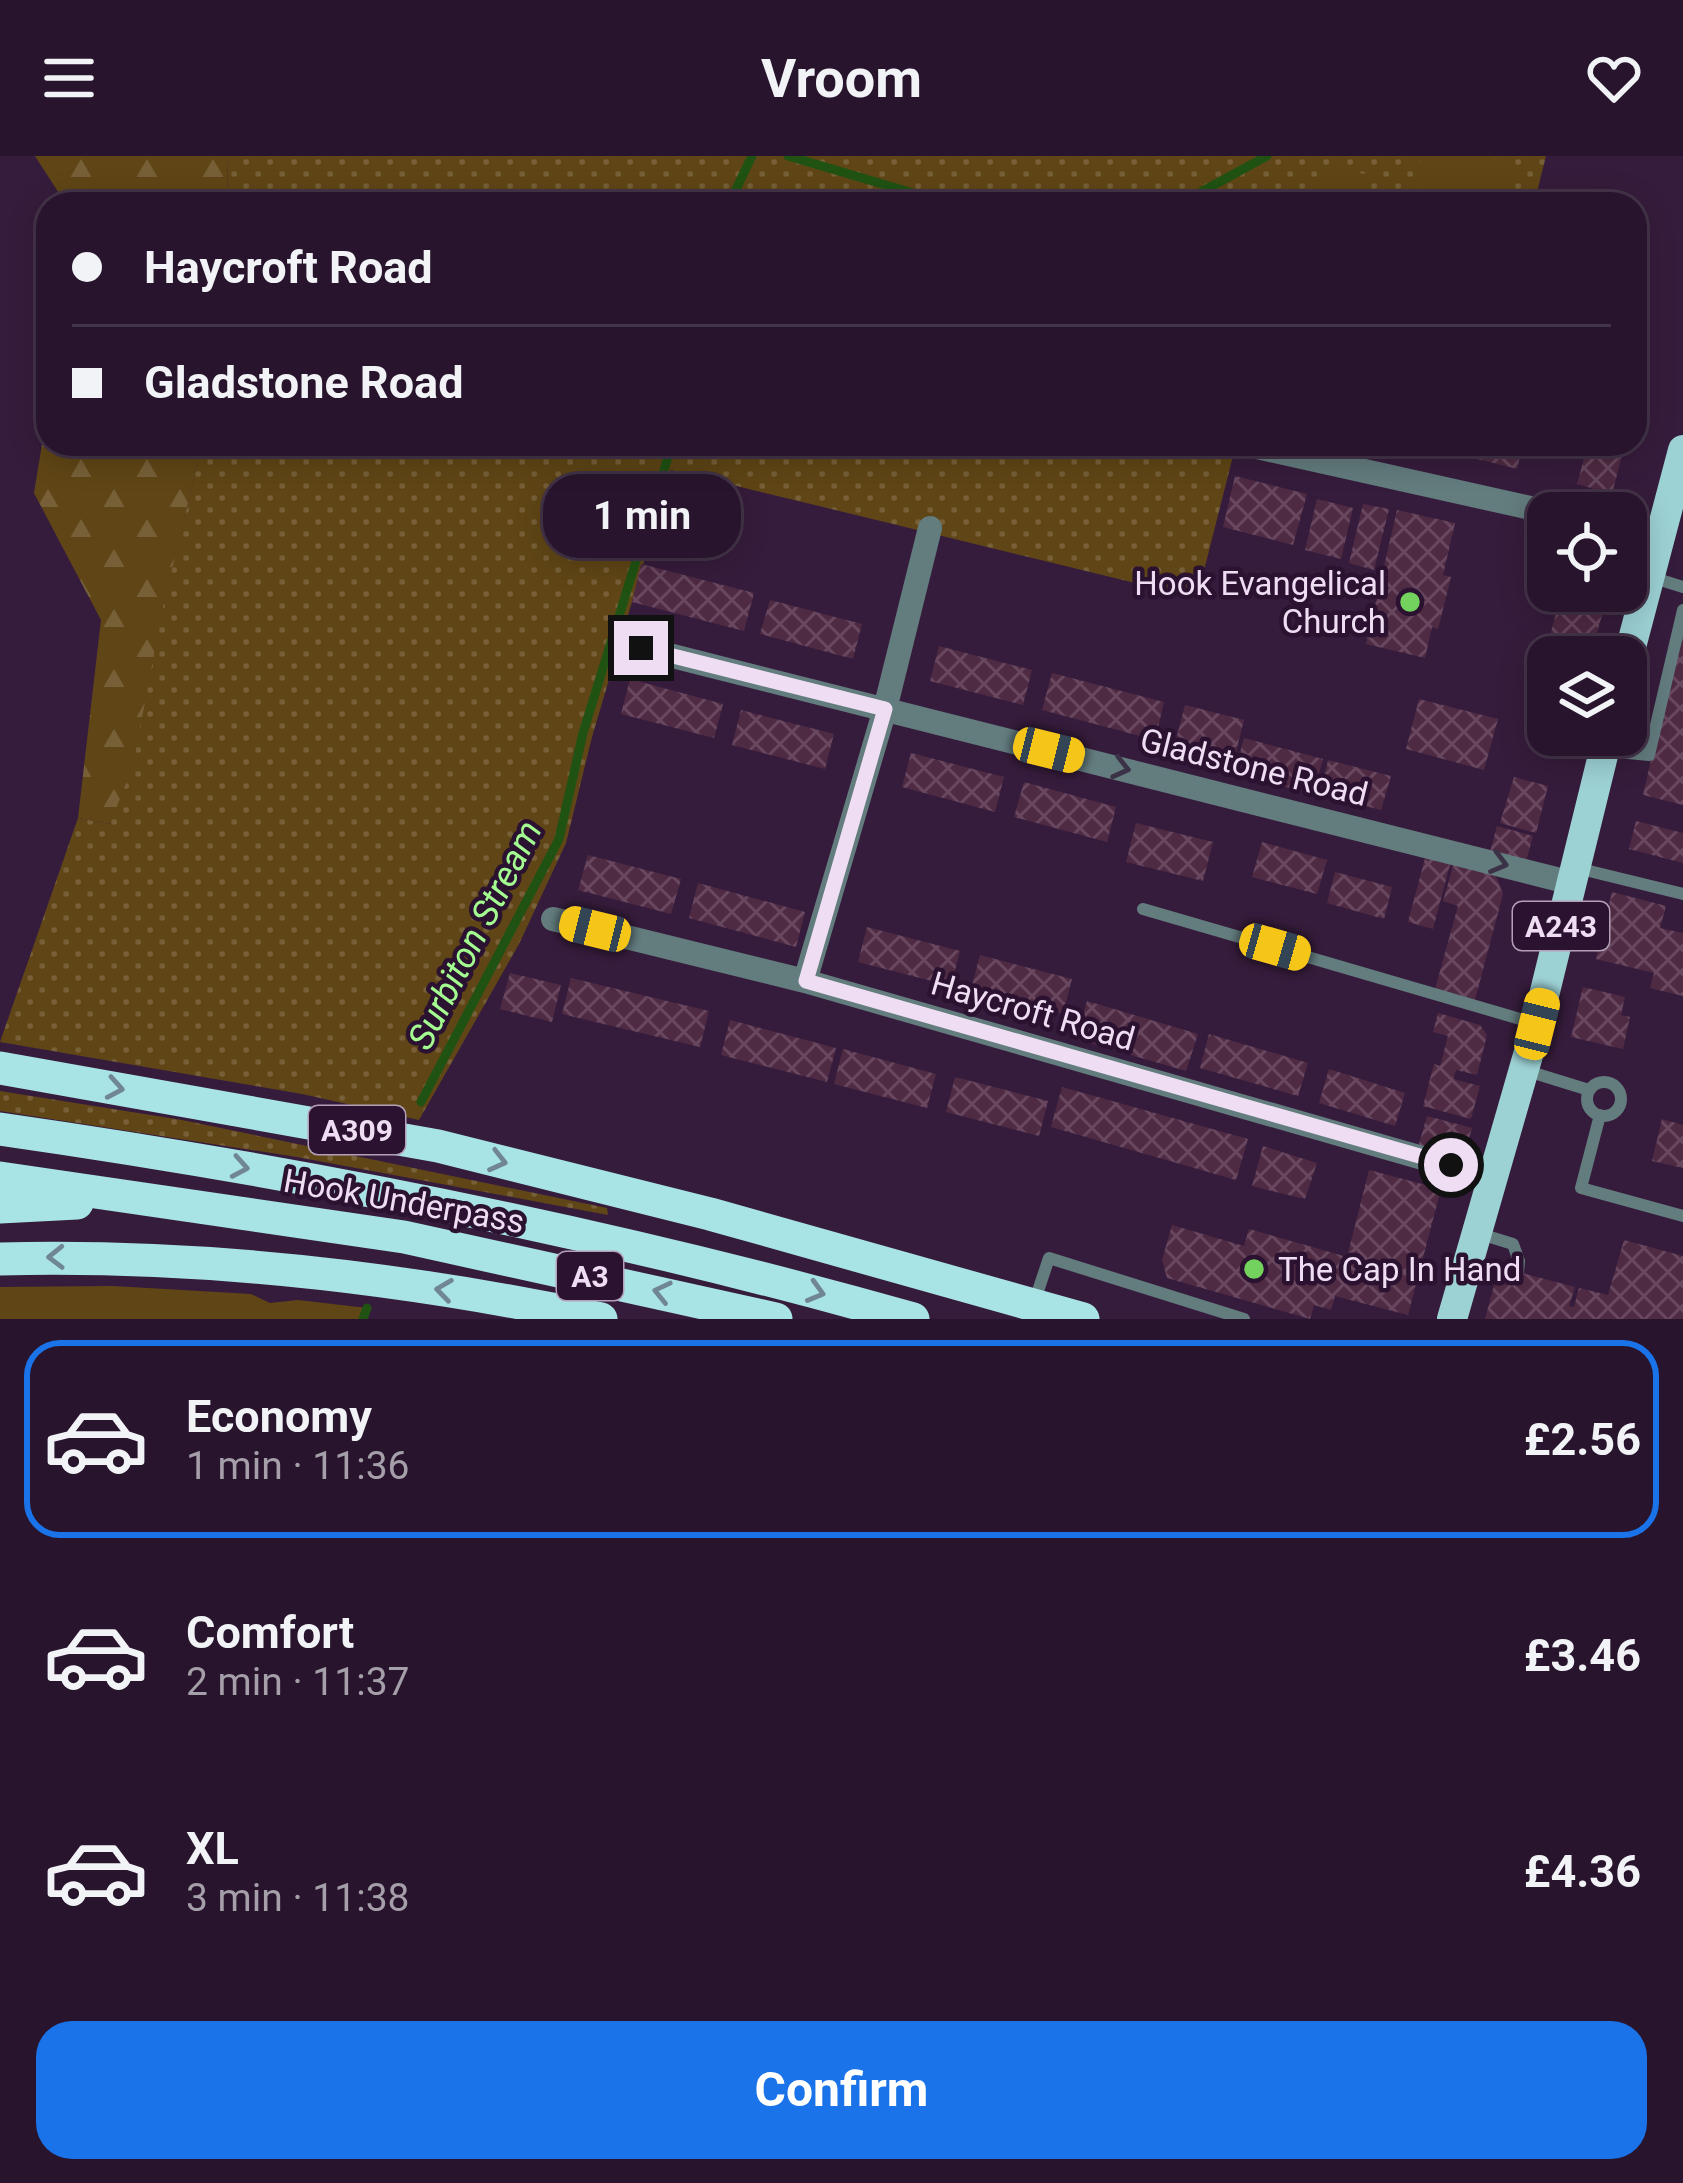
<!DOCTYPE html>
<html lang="en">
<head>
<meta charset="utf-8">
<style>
  :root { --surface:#28152d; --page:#342239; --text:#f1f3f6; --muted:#a59faa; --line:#443449; --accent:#1a73e8 }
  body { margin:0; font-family:Roboto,sans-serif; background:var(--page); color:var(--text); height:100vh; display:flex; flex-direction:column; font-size:45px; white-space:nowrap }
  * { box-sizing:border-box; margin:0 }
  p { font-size:39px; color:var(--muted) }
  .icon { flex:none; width:66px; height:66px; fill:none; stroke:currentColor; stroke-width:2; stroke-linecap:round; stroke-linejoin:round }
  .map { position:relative; height:1163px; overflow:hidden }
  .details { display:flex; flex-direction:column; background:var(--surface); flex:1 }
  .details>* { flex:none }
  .guide { position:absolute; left:36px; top:36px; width:1611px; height:264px; border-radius:36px; box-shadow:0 6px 30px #0003,0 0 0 3px var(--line); display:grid; align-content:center; height:264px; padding:0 36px; background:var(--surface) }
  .tools { position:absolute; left:1527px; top:336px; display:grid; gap:24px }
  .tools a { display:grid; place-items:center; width:120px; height:120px; border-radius:24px; background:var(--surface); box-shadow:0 6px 30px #0003,0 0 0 3px var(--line); font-size:60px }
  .end { position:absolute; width:54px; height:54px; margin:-27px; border:15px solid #efdef3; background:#111; box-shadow:0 0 0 6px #111 }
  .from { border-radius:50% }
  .bubble { position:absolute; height:84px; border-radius:36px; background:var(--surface); box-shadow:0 6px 30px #0003,0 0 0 3px var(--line); font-size:39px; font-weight:700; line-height:84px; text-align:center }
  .car { position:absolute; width:36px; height:72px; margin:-36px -18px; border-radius:15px; box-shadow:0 0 9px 3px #0007; background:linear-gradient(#f5c518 24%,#345 0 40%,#f5c518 0 76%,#345 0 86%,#f5c518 0) }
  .guide b { display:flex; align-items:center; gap:42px; height:114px; font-size:45px }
  .guide b+b { border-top:3px solid var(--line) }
  .guide i { width:30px; height:30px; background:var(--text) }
  ul { padding:21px 0 0; list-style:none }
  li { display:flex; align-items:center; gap:36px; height:198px; margin:0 24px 18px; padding:0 12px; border:6px solid transparent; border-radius:36px }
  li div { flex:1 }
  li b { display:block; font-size:45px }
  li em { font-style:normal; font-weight:700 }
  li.selected { border-color:var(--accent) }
  li>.icon { width:108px; height:108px; stroke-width:1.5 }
  .button { display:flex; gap:24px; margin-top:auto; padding:24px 36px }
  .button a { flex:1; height:138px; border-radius:36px; background:var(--accent); color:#fff; font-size:48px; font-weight:700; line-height:138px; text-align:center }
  header { display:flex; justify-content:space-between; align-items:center; height:156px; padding:0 36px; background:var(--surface); font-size:54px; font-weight:700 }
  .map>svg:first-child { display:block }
  .grass { fill:url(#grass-dots) }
  .forest { fill:url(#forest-firs) }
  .garden { fill:#604616 }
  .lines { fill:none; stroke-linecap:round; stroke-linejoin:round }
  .stream { stroke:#205313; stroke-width:9 }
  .building { fill:url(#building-cross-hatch) }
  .service { stroke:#637c7e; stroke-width:12 }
  .minor { stroke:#637c7e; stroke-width:24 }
  .primary { stroke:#9dd2d5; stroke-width:30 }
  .trunk { stroke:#a8e3e6; stroke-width:33 }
  .oneway { stroke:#3c3248 }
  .oneway2 { stroke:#708595 }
  .route { stroke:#efdef3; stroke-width:15 }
  .poi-dot { fill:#72d25d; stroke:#2b1231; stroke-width:4.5 }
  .labels { text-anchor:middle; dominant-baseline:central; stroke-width:9; stroke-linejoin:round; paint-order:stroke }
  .shield { fill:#2b1231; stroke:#b4a1b9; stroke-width:3 }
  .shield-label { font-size:30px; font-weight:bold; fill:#efdef3 }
  .poi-label { font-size:33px; fill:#efdef3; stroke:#2b1231; text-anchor:end }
  .street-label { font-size:33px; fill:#efdef3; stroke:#2b1231 }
  .water-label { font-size:36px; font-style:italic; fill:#a4fd90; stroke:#2b1231 }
</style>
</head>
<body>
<header><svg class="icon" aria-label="menu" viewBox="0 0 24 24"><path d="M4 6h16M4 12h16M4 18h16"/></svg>Vroom<svg class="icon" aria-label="heart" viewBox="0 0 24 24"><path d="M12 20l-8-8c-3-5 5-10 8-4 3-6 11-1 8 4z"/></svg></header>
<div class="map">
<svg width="1683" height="1163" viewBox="0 0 1683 1163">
  <defs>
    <pattern id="grass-dots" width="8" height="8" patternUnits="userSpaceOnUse" patternTransform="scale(3)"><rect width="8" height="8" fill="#604616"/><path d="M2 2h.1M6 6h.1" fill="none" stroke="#776038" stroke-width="1.8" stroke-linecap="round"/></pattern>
    <pattern id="forest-firs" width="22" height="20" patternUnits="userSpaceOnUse" patternTransform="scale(3)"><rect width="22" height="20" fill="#604616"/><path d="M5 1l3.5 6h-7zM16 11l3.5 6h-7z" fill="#776038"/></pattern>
    <pattern id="building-cross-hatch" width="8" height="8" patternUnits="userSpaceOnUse" patternTransform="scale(3)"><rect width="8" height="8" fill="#4f2a43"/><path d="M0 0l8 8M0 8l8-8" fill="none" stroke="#69485f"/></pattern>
  </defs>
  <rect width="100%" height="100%" fill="#361c3c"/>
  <path class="grass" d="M228,0H1546L1534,48H227Z
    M202,288H1236L1197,442L671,314L592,581L566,687L519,788L419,964L302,938L0,886L78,662L110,668Z
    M0,935L182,964L607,1052L608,1059L297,1001L0,955Z"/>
  <path class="forest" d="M35,0H228L227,48H66Z
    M48,252V288H202L163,451L133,609L110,668L78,662L101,464L34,337Z"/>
  <path class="garden" d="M1421,0H1482L1512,8L1501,48H1481L1414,31Z
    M1327,9L1373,20L1366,48H1317Z
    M113,1130L251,1138L270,1147L298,1144L367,1152L363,1163H0V1131Z"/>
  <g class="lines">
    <path class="stream" d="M788,0L950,48
      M729,48L752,0
      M1179,48L1267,0
      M421,946L559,683L583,577L672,288
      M363,1163L367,1152"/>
  </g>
  <path class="building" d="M1367,288H1401L1398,300L1366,292Z
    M1418,288H1523L1517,313Z
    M1588,288H1625L1612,338L1577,328Z
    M1235,320L1307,338L1293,389L1223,371Z
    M1317,343L1353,352L1341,403L1305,394Z
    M1363,348L1389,353L1374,414L1349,407Z
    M1397,354L1455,367L1443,419L1451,421L1438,473L1432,471L1425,502L1366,488Z
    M641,408L754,437L744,475L632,446Z
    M1562,435H1609L1590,501H1548V515L1541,513Z
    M770,444L862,468L853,503L760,478Z
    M1681,473L1683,474V649L1643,639Z
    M939,490L1032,514L1023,549L930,525Z
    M1052,517L1164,546L1155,584L1042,554Z
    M630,523L723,548L714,582L621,558Z
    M1542,531L1548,532V579H1571L1569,589L1528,580Z
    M1419,543L1498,563L1484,614L1406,593Z
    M1185,549L1244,564L1231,615L1172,599Z
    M741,554L834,578L825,613L732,589Z
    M1244,582L1323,603L1313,638L1234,618Z
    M911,597L1004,621L995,656L902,631Z
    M1328,604L1391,620L1381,654L1320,638Z
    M1514,621L1548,630L1536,677L1500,667Z
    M1024,626L1116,651L1107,686L1014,661Z
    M1636,665L1683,677V707L1629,693Z
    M1136,667L1213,686L1203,725L1126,706Z
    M1497,670L1533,680L1525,709L1489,699Z
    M1262,686L1327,704L1317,738L1252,721Z
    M1427,695L1452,701L1433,773L1408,766Z
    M588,699L681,723L671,758L578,734Z
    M1455,703L1493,713L1503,738L1475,844L1435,833L1458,750L1443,745Z
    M1335,716L1392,731L1384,763L1327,747Z
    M698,727L805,756L796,791L689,762Z
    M1612,736L1666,750L1660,772L1683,777V840L1650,832L1654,817L1596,803Z
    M867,771L960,795L951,830L858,806Z
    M980,799L1072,823L1063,858L971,833Z
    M510,817L561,829L552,866L500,853Z
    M571,822L709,855L700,891L562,858Z
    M1583,831L1625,841L1621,859L1630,861L1623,893L1571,881Z
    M1087,845L1198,878L1186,915L1076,883Z
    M1438,857L1480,869L1487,879L1477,919L1456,914L1453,923L1480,930L1471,963L1423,950L1434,908L1440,910L1448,880L1433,876Z
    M730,864L836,892L827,926L721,899Z
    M1209,878L1308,907L1298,940L1200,912Z
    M843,893L936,918L927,952L834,928Z
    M1329,913L1405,937L1395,970L1319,947Z
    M955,921L1048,945L1039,980L946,956Z
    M1062,931L1248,983L1236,1024L1051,971Z
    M1427,960L1472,972L1463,1005L1418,991Z
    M1662,963L1683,969V1012L1652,1005Z
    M1263,990L1317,1007L1305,1043L1252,1030Z
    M1369,1014L1441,1033L1408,1159L1335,1140L1331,1154L1314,1149L1310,1163L1167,1122L1162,1104L1172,1069L1244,1090L1249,1073L1347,1101Z
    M1624,1084L1683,1100V1163H1485L1499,1111L1575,1131L1569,1150L1574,1151L1579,1132L1608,1139Z"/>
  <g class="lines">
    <path class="service" d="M1651,421L1683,431
      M1607,595L1649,599L1683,454
      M1577,712L1683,738
      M1143,753L1534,867
      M1524,914L1589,934
      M1587 943a17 17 0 1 1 34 0a17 17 0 1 1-34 0Z
      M1600,959L1581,1032L1683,1060
      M1477,1077L1513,1088L1519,1105L1518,1116
      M1034,1147L1049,1102L1244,1163"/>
    <path class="minor" d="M1248,289L1553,357
      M1626,373L1660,381
      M641,492L1572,727
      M553,763L805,825L1492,1022
      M805,825L885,553L930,372"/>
    <path class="primary" d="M1626,510L1683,294
      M1452,1163L1537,868L1608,579"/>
    <path class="trunk" d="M0,912L438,990L710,1058L1083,1163
      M0,973C308,1017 613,1078 913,1163
      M0,1022L404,1081L776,1163
      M0,1051L77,1047
      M0,1103C203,1098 402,1121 601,1163"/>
  </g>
  <defs><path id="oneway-chevron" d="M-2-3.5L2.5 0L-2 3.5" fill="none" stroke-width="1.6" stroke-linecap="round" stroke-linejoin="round" transform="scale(3)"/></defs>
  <g class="oneway">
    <use href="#oneway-chevron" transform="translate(1121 612) rotate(14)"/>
    <use href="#oneway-chevron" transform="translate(1499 707) rotate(15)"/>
  </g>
  <g class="oneway2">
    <use href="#oneway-chevron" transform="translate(115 932) rotate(10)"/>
    <use href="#oneway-chevron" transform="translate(498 1005) rotate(14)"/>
    <use href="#oneway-chevron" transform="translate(240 1011) rotate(10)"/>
    <use href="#oneway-chevron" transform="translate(56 1101) rotate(179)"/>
    <use href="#oneway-chevron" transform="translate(444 1134) rotate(-172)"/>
    <use href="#oneway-chevron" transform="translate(662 1136) rotate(-167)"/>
    <use href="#oneway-chevron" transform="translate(816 1136) rotate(16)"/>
  </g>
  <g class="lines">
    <path class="route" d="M641,492L885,553L806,825L1451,1009"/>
  </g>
  <g class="poi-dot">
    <circle cx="1410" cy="446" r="12"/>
    <circle cx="1254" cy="1113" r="12"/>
  </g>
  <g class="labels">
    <g class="shield">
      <rect x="1513" y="746" width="96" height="48" rx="9"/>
      <rect x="309" y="950" width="96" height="48" rx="9"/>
      <rect x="557" y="1096" width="66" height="48" rx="9"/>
    </g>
    <g class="shield-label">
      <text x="1561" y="770">A243</text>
      <text x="357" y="974">A309</text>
      <text x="590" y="1120">A3</text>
    </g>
    <g class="poi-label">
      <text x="1386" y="427">Hook Evangelical<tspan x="1386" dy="38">Church</tspan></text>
      <text x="1278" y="1113" text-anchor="start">The Cap In Hand</text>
    </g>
    <g class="street-label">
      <text transform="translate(1254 611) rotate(14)">Gladstone Road</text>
      <text transform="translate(1033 855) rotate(16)">Haycroft Road</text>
      <text transform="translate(404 1045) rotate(10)">Hook Underpass</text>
    </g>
    <g class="water-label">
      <text transform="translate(475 779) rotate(-63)">Surbiton Stream</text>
    </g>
  </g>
</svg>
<div class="tools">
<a><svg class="icon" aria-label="locate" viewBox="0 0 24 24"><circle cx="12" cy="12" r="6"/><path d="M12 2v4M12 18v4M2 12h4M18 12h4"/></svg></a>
<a><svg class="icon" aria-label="layers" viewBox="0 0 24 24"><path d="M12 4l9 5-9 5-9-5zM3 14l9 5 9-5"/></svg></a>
</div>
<i class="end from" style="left:1451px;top:1009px"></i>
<i class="end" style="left:641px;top:492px"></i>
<div class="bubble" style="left:543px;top:318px;width:198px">1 min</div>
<i class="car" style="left:1049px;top:594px;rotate:104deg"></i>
<i class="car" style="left:595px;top:773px;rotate:284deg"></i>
<i class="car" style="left:1275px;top:791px;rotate:106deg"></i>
<i class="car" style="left:1537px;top:868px;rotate:14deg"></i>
<div class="guide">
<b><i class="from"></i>Haycroft Road</b>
<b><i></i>Gladstone Road</b>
</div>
</div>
<section class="details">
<ul>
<li class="selected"><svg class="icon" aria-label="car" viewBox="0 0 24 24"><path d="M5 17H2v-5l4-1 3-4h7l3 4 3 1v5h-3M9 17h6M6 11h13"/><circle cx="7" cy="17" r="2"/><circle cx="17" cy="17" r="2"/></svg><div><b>Economy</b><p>1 min · 11:36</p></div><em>£2.56</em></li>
<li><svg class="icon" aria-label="car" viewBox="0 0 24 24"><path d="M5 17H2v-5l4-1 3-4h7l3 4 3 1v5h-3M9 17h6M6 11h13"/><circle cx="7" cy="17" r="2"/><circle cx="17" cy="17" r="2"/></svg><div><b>Comfort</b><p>2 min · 11:37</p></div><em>£3.46</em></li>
<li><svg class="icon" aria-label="car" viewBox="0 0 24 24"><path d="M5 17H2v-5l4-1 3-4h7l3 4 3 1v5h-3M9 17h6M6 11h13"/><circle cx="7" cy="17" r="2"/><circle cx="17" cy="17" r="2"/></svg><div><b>XL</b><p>3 min · 11:38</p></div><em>£4.36</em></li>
</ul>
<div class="button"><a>Confirm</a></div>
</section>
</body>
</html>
